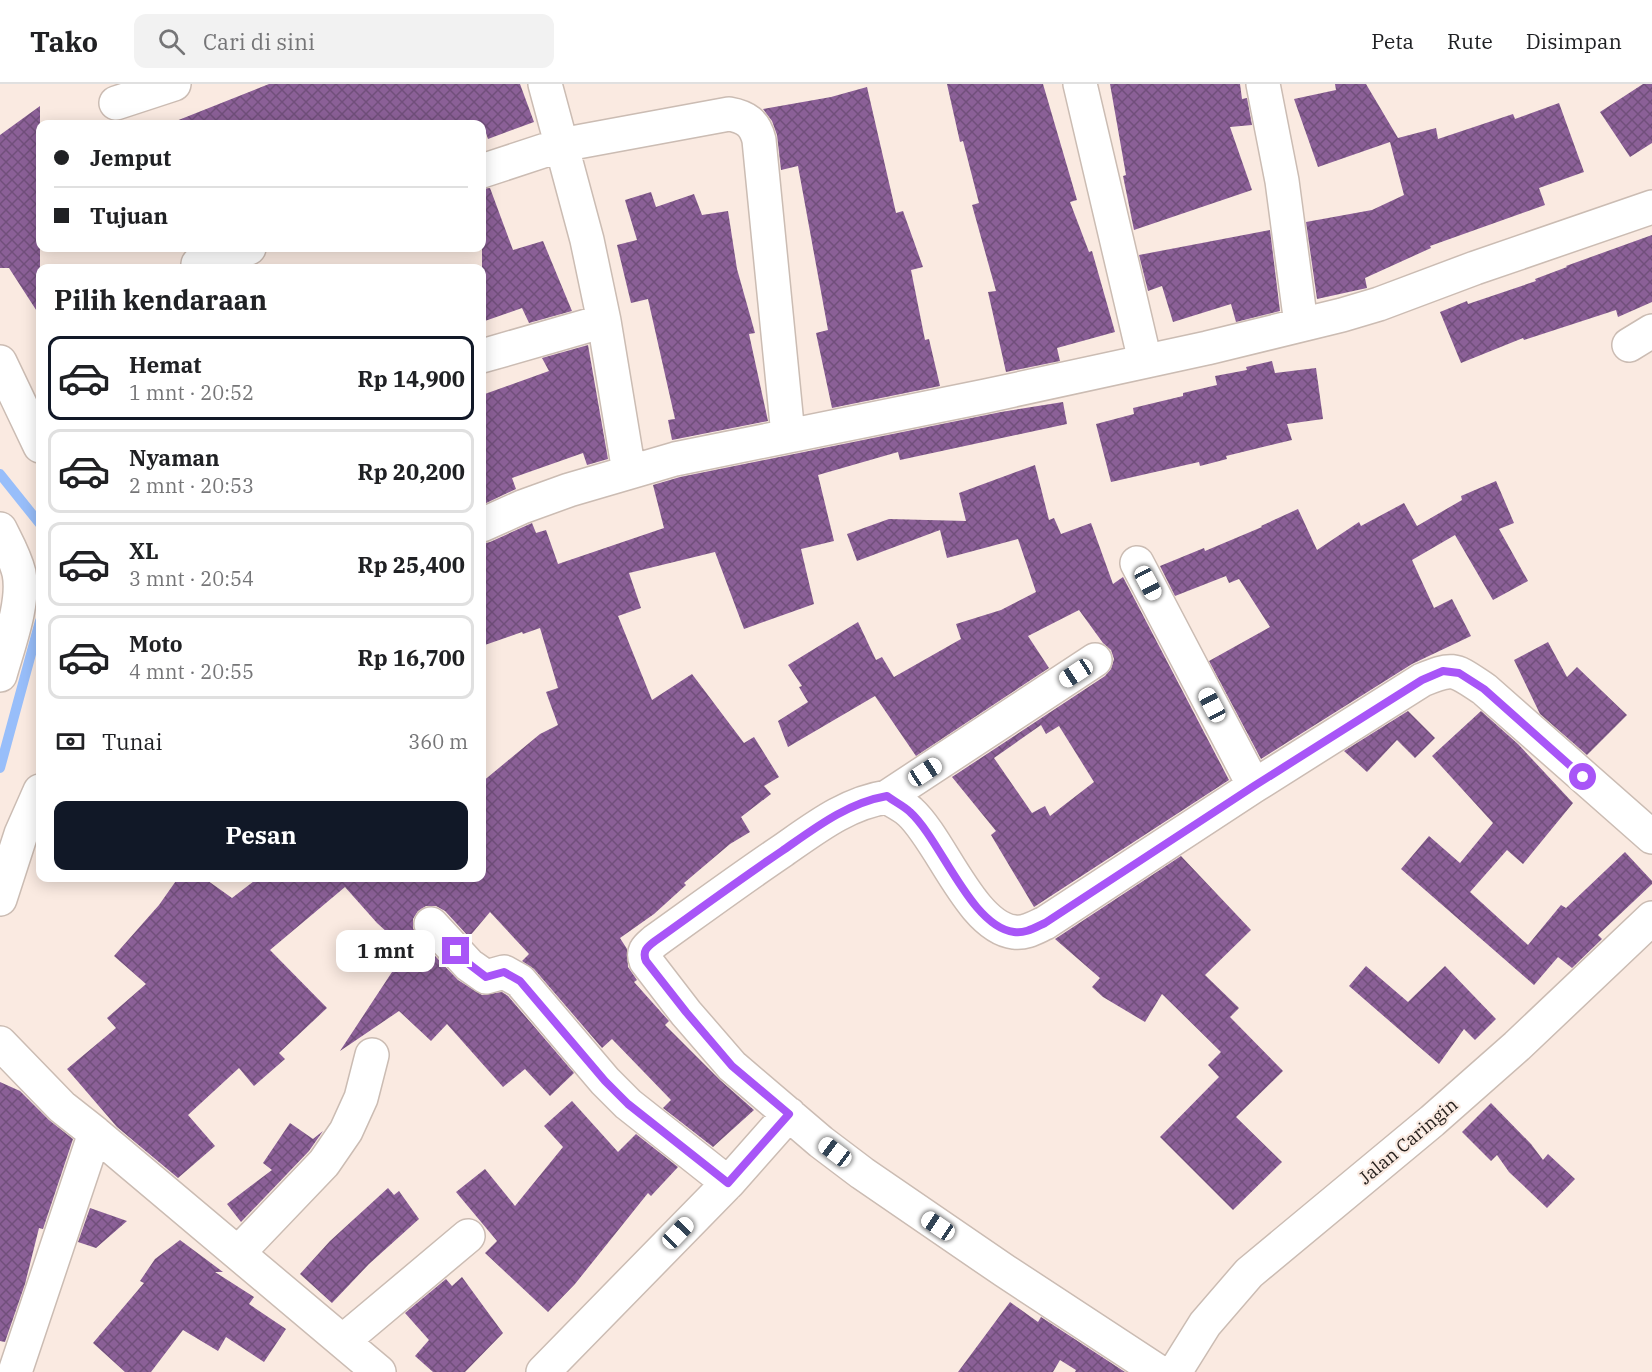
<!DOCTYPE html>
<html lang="id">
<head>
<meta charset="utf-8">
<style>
  :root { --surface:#fff; --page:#f2f2f2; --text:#202124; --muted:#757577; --line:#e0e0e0; --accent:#111827 }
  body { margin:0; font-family:"IBM Plex Serif",serif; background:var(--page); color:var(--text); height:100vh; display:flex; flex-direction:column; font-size:22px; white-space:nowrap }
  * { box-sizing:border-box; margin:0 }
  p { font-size:20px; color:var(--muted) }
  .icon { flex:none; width:33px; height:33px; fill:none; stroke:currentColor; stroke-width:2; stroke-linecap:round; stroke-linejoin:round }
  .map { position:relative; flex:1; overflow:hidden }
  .details { position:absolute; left:36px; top:180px; width:450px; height:618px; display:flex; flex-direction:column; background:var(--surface); border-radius:12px; box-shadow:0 3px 15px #0003 }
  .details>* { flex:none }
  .guide { position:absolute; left:36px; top:36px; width:450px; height:132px; border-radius:12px; box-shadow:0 3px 15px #0003; display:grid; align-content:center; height:132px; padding:0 18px; background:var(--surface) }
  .end { position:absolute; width:27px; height:27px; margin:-14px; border:8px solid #a855f7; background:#fff; box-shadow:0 0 0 3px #fff }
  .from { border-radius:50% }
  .bubble { position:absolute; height:42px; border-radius:12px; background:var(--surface); box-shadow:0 3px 15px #0003; font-size:20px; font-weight:800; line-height:42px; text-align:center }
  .car { position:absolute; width:18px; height:36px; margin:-18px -9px; border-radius:8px; box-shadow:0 0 4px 2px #0007; background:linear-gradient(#fff 24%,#345 0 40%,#fff 0 76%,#345 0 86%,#fff 0) }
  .guide b { display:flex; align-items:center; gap:21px; height:57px; font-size:22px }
  .guide b+b { border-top:2px solid var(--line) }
  .guide i { width:15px; height:15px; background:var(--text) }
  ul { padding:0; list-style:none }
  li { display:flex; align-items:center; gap:18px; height:84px; margin:0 12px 9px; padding:0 6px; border:3px solid var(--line); border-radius:12px }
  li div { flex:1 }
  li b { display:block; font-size:22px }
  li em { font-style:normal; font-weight:800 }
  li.active { border-color:var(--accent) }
  li>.icon { width:54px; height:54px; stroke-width:1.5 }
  h2 { padding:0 18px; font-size:27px; line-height:72px }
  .pay { display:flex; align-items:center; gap:15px; height:66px; padding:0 18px; font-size:22px }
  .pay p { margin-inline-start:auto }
  .cta { display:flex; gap:12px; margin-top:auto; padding:12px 18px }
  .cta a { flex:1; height:69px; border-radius:12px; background:var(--accent); color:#fff; font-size:24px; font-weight:800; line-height:69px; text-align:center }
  header { display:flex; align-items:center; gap:36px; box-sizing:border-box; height:84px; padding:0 30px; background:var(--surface); border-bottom:2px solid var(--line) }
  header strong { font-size:28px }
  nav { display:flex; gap:33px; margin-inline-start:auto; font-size:21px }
  .search { width:420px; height:54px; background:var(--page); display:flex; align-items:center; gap:15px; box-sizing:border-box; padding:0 21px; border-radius:12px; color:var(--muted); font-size:22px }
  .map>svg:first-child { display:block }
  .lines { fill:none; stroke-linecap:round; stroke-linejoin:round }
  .stream { stroke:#98befa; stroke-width:10 }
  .building { fill:url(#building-cross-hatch); fill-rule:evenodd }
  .street-casing { stroke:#cbbcb3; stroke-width:36 }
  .street { stroke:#fff; stroke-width:33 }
  .route { stroke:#a855f7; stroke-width:8 }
  .labels { text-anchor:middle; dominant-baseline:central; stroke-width:4.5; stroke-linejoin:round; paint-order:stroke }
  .street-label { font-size:18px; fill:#26201d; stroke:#faeae1 }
</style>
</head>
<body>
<header>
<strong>Tako</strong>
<div class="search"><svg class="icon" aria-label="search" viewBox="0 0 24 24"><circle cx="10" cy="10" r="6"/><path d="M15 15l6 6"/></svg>Cari di sini</div>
<nav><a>Peta</a><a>Rute</a><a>Disimpan</a></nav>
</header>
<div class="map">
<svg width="1652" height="1288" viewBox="0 0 1652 1288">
  <defs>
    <pattern id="building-cross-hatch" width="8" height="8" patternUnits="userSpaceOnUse" patternTransform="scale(1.5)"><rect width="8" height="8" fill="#8b6097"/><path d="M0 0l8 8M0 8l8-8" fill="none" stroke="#714f7b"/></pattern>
  </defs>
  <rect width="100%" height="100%" fill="#faeae1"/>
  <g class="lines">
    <path class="stream" d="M0,390L40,440
      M0,684L40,537"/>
  </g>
  <path class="building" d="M269,0H520L534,38L488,55L483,40H171V39Z
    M947,0H1043L1077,116L1070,118L1089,168L1092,167L1115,248L1057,264L1060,277L1006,288L988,208L996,207L972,121L979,119L963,57L960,58Z
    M1110,0H1240L1242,15L1247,14L1252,41L1230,43L1252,106L1134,146L1123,92L1126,91Z
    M1335,0H1366L1398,54L1436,44L1438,55L1513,30L1515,35L1559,19L1584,88L1539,104L1545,121L1430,162L1431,164L1365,194L1367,204L1317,215L1306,138L1372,126L1404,111L1390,58L1318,83L1294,15L1336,6Z
    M1643,0H1652V59L1630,73L1600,28Z
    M867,3L896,129L903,127L923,183L911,186L925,256L929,255L940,302L832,324L816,249L828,246L798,82L781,86L777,51L772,37L763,25L831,13Z
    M40,22V232L9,184H0V51Z
    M490,104L513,166L543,157L572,227L529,239L522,224L482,238V105Z
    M651,108L656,123L694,110L702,131L728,127L737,185L755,249L749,250L768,337L672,356L668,336L675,335L648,215L631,219L617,161L637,156L625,116Z
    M1270,146L1280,227L1236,238L1231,220L1173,238L1162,202L1148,207L1139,171Z
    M1652,151V218L1618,233L1616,226L1524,256L1523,254L1461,279L1440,228L1467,217L1468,220L1536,197L1535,195L1567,183L1566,182Z
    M588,261L608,375L587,381L583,369L512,394L516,405L482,421V311L549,287L542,274Z
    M1272,277L1275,289L1316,284L1323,335L1287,340L1292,356L1226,372L1227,375L1200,382L1199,378L1111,398L1096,340L1134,330L1133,324L1183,312V309L1217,301L1215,292L1247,286L1246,283Z
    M1063,318L1067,340L900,376L898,368L818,391L834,457L801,465L814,520L744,545L715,468L629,489L641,524L618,532L652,616L692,590L744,659L754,653L779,693L764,702L771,710L741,733L750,748L730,760L684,799L686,801L654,830L620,854L627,865L628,883L637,896L634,898L669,937L665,941L720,996L754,1026L713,1063L663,1024L671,1016L612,955L602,964L534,885L522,877L529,870L490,828L469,853L445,827L436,822H426L418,827L413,835V844L417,853L458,896L482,911L502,908L508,912L574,989L550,1012L525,985L503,1003L447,940L431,957L399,927L340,967L392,888L376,874L398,858L377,839L345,803L270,866L327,924L279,969L285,975L254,1002L239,984L188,1031L215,1062L178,1094L117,1043L67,985L116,944L107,934L146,900L114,872L159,821L178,794H204L232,814L258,794H482V698L540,650L558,641L546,608L558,604L540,544L523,550L522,548L482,562V460L490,458L532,439L536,449L546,446L558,480L664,444L653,401L680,393L1001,328Z
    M1035,381L1049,436L1054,434L1061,450L1091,439L1113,500L1123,493L1229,696L1034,823L991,751L996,747L952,693L1105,592L1111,585L1114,575L1111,566L1103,559L1079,526L1028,552L1049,584L916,672L875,612L788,663L778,637L808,618L799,603L802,602L788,581L858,538L876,576L882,573L894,593L961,555L956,540L1001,526L1036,508L1018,455L947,474L940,446L857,477L847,450L889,435L966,437L959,409ZM1041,641L1046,650L1059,642L1094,698L1050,732L1045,722L1032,729L994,674Z
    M1496,397L1514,439L1499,445L1528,497L1493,516L1455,451L1412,476L1434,524L1452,515L1471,552L1412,580L1261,675L1209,577L1270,543L1239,495L1229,499L1226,492L1175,512L1160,482L1204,464L1205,467L1262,443L1261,442L1298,425L1317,466L1359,438L1361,442L1404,419L1417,442L1462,416L1461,412Z
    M1548,558L1567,593L1577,583L1627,631L1587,671L1540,630L1514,576Z
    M1408,627L1435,654L1415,674L1397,656L1367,688L1344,667Z
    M1481,627L1518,660L1573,719L1523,780L1507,766L1470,808L1528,861L1561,821L1566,824L1625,768L1652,797V800L1598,851L1602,855L1572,884L1558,873L1534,901L1401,785L1429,752L1460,779L1493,739L1432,672Z
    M1181,772L1251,846L1205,891L1239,924L1230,933L1283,987L1236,1033L1282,1078L1233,1126L1160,1053L1219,993L1208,981L1221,968L1162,910L1145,938L1103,913L1092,903L1100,894L1055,855Z
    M1366,882L1408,918L1445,882L1496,935L1475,956L1464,945L1439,980L1349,902Z
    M0,998L20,1007L49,1036L73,1055L43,1145L39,1144L25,1200L5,1258L0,1257Z
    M572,1017L618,1068L636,1050L678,1083L651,1112L648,1109L575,1200L548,1228L485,1169L497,1157L456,1108L485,1085L515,1122L563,1063L544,1042Z
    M1491,1019L1531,1060L1543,1076L1548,1070L1575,1095L1547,1124L1509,1088L1497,1071L1491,1077L1462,1048Z
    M290,1039L313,1055L323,1047L309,1067L241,1138L227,1120L272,1086L263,1079Z
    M388,1104L394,1111L399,1107L419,1135L369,1180L332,1219L300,1190L330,1157Z
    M90,1124L127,1137L96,1164L78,1158Z
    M180,1156L223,1188H215L254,1213L249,1220L286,1245L264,1278L226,1253L218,1267L183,1246L151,1288H125L93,1259L144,1199L140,1197L155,1175Z
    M462,1193L503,1249L465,1288H433L415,1272L429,1256L405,1229L446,1195L452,1202Z
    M1010,1218L1038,1238L1041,1233L1125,1288H1075L1076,1286L1060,1276L1053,1288H958Z"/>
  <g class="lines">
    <defs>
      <path id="street" d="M545,0L587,156L604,237L629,388
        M1080,0L1145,277
        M1263,0L1282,97L1301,240
        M116,19L174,0
        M482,87L561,61L729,30C746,33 755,39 759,56L788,351
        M198,180L249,164
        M1629,261L1652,247
        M482,272L604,237
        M0,278L40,362
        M482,441L522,423L569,406L675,375L986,312L1207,264L1342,231L1379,220L1475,184L1652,123
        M0,445C7,459 15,473 19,489C25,518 8,562 0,591
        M1137,479L1254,702
        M1095,576L887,713C847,719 815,744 782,767C739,796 697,827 655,857C647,864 642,867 646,877L686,929L732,982L821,1058L862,1089L1005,1187L1159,1288
        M887,713C895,718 904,722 910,728C941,756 971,843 1014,848C1025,850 1036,843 1045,839L1254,702L1422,596C1455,582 1455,586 1484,605L1652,753
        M0,815L21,750L40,707
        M431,840L469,881L486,893L504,888L520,897L605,997L628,1020L728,1099
        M0,959L62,1023L95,1049L379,1288
        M238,1169L324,1079L346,1047L361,1014L372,971
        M343,1257L468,1152
        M15,1288L95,1049
        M543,1288L728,1099L789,1030
        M1175,1288L1205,1240L1249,1189L1432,1037L1517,962L1652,834"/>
    </defs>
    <use href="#street" class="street-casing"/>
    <use href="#street" class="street"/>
  </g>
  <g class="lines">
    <path class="route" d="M456,867L469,880L486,893L504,888L520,897L605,997L628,1020L728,1099L789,1030L732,982L686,928L646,877C642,867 647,863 655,857C697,827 739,796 782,767C815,744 847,719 887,712C895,718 904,722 910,728C941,756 971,843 1014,848C1025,850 1036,843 1045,839L1254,702L1422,596L1443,587L1459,589L1484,605L1583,693"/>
  </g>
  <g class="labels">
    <g class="street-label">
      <text transform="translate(1408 1057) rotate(-40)">Jalan Caringin</text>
    </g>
  </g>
</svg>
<i class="end from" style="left:1583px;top:693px"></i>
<i class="end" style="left:456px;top:867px"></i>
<div class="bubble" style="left:336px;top:846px;width:99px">1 mnt</div>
<i class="car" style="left:1148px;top:499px;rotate:152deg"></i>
<i class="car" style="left:1076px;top:589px;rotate:237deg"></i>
<i class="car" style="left:1212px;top:621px;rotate:332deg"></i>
<i class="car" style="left:925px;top:688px;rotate:57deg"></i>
<i class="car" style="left:835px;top:1068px;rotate:307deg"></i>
<i class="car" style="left:938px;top:1142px;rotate:304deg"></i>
<i class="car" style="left:678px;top:1149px;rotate:44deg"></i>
<div class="guide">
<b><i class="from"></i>Jemput</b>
<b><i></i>Tujuan</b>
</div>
<section class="details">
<h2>Pilih kendaraan</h2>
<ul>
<li class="active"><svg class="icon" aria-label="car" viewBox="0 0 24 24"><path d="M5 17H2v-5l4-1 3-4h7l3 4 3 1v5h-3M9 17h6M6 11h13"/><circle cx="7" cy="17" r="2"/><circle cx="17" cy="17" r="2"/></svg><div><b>Hemat</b><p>1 mnt · 20:52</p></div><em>Rp 14,900</em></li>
<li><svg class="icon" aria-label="car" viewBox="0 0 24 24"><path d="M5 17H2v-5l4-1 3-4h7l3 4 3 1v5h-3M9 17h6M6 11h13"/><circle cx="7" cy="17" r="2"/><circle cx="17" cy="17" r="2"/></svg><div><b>Nyaman</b><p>2 mnt · 20:53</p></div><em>Rp 20,200</em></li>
<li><svg class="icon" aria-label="car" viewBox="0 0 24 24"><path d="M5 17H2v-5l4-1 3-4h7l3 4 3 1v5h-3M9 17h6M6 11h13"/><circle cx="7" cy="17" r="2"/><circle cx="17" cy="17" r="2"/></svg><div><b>XL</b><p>3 mnt · 20:54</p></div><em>Rp 25,400</em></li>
<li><svg class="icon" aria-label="car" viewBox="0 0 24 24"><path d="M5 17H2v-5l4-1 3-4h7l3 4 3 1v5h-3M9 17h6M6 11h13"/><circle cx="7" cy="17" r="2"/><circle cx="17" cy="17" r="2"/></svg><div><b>Moto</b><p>4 mnt · 20:55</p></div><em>Rp 16,700</em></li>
</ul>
<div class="pay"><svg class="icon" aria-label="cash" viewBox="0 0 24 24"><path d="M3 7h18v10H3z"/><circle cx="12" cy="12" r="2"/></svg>Tunai<p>360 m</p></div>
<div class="cta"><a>Pesan</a></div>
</section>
</div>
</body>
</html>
